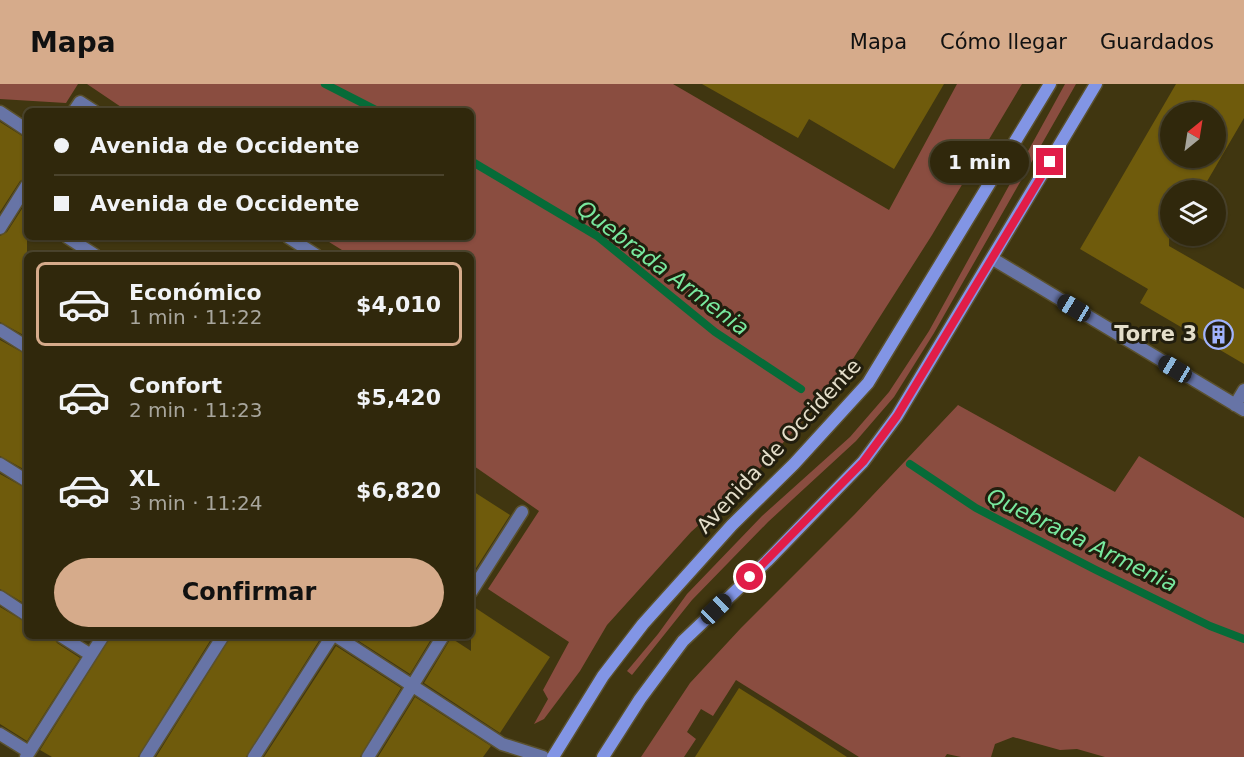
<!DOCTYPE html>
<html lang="es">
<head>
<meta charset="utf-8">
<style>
  :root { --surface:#30280c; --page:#383015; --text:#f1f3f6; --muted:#a8a69d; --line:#4b442d; --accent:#d6ab8b }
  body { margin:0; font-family:"DejaVu Sans",sans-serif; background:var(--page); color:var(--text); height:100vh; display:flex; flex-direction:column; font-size:22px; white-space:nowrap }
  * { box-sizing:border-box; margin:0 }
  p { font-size:20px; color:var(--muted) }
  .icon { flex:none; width:33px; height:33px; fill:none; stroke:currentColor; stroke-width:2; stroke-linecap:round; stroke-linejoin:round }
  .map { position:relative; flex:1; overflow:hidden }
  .side { position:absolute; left:24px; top:168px; width:450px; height:387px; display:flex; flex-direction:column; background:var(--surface); border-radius:9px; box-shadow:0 2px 4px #0004,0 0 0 2px var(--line) }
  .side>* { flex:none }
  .banner { position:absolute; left:24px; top:24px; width:450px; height:132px; border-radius:9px; box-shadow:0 2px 4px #0004,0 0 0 2px var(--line); display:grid; align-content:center; height:132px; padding:0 30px; background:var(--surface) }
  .needle { width:39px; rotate:30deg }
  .buttons { position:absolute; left:1160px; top:18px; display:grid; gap:12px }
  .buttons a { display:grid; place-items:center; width:66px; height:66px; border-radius:50%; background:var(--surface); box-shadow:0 2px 4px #0004,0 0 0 2px var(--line); font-size:30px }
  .end { position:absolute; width:27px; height:27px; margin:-14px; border:8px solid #e11d48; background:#fff; box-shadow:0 0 0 3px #fff }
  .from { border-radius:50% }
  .bubble { position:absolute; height:42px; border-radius:21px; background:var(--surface); box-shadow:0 2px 4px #0004,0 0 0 2px var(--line); font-size:20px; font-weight:700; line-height:42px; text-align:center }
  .car { position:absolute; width:18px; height:36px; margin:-18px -9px; border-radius:8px; box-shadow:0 0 4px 2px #0007; background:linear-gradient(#222 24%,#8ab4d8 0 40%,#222 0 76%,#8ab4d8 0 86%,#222 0) }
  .banner b { display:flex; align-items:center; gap:21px; height:57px; font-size:22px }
  .banner b+b { border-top:2px solid var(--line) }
  .banner i { width:15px; height:15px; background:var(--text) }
  ul { padding:10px 0 0; list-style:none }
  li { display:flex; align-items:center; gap:18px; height:84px; margin:0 12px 9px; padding:0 18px; border:3px solid transparent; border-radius:9px }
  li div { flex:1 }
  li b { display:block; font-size:22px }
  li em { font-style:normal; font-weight:700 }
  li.on { border-color:var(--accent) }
  li>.icon { width:54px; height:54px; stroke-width:1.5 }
  .cta { display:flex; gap:12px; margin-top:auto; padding:12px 30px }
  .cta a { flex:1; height:69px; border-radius:36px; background:var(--accent); color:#111; font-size:24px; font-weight:700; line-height:69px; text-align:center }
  header { display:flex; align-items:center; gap:36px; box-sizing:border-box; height:84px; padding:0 30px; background:var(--accent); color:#111 }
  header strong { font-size:28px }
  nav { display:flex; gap:33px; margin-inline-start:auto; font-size:21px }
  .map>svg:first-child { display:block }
  .green { fill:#8a4d40 }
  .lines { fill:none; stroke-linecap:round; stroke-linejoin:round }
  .stream { stroke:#066b38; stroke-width:8 }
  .building { fill:#6f5b0c; fill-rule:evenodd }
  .minor-casing { stroke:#5a512e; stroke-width:15 }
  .secondary-casing { stroke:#5a512e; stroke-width:15 }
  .minor { stroke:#6774a6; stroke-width:12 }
  .secondary { stroke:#8295e5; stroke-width:12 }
  .route { stroke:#e11d48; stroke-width:8 }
  .labels { text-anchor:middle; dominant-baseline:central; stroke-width:6; stroke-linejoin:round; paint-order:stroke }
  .poi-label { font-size:21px; font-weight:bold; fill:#e4deca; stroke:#221e0e; text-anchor:end }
  .street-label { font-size:21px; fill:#e4deca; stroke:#221e0e }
  .water-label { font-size:22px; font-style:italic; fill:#78e89e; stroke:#221e0e }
</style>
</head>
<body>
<header>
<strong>Mapa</strong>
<nav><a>Mapa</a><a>Cómo llegar</a><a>Guardados</a></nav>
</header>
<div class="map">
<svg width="1244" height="673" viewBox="0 0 1244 673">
  <rect width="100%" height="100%" fill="#403610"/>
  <path class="green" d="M0,0H78L66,19L0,15Z
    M87,0H673L889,126L957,0H1022L932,151L839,297L753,392L691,448L607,541L580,587L544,635L534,640L548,615L543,606L569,558L488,505L539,427L471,380V171H350L321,153H471V27H127Z
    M1065,0H1076L934,249L894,313L856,357L768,438L692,516L632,591L627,587L658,550L687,510L762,432L850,353L889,308L929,247Z
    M958,321L1115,408L1139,372L1244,434V673H1105L1077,665L1060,666L1013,653L995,660L991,673H961L947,670L945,673H859L736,596L713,632L701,625L687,648L696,655L684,673H641L690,599L741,544L855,430Z"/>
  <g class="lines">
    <path class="stream" d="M325,0L378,27
      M471,77L597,152L715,248L801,305
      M910,380L976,424L1096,486L1210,542L1244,555"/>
  </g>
  <path class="building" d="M702,0H944L894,85L809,35L798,54Z
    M1176,0H1244V34L1202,106H1170L1169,162L1244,205V280L1140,219L1148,205L1080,165ZM1170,28H1215V74H1170Z
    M0,38L27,55V93L20,97L0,128Z
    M27,117V253L0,238V152L7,148Z
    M0,256L27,271V387L0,372Z
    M0,390L27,405V521L0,505Z
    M471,406L510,431L471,492Z
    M471,521L550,573L500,649L424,599L451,554L471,567Z
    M0,523L27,539V552H53L57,559L80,574L27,657L0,640Z
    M111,552H213L138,673H52L40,666Z
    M231,552H322L246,673H156Z
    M351,552H433L410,590Z
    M336,562L401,604L360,673H264Z
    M739,604L771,624L847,673H695Z
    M415,613L491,662L483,673H378Z"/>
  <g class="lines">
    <defs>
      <path id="minor" d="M74,27L80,18L94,27
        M0,28L27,46
        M0,144L27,101
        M67,153L95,171
        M288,153L316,171
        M993,175L1244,326
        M0,246L27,263
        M1235,321L1244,306
        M0,380L27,397
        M471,508L522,428
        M0,513L27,531
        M61,552L91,571
        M336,552L502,660L543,673
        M0,650L29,668
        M26,673L103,552
        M146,673L223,552
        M254,673L332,552
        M368,673L443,552"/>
      <path id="secondary" d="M553,673L603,592L643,540L732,441L794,380L868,299L1050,0
        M603,673L640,615L683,557L767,477L863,378L897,332L1096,0"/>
    </defs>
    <use href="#minor" class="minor-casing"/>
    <use href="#secondary" class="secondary-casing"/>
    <use href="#minor" class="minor"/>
    <use href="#secondary" class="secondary"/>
  </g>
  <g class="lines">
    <path class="route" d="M750,493L863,378L897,332L1050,78"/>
  </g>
  <defs>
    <symbol id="building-ring" viewBox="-11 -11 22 22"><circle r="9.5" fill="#221e0e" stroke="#a1b3fd" stroke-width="1.5"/><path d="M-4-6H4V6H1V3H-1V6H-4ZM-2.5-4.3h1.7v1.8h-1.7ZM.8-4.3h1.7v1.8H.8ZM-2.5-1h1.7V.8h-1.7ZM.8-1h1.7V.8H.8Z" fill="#a1b3fd"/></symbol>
  </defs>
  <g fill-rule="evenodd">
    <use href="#building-ring" x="1202" y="234" width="33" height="33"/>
  </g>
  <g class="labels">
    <g class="poi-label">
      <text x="1197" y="250">Torre 3</text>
    </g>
    <g class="street-label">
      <text transform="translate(779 362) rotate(-47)">Avenida de Occidente</text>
    </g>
    <g class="water-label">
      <text transform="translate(663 184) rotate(37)">Quebrada Armenia</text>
      <text transform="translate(1082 456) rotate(26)">Quebrada Armenia</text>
    </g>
  </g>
</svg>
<div class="buttons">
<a><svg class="needle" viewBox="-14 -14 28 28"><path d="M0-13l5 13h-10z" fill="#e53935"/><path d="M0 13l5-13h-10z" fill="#a8a69d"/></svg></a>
<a><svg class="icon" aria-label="layers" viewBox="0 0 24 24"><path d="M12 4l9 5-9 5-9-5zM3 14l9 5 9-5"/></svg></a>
</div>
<i class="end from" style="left:750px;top:493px"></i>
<i class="end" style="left:1050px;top:78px"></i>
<div class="bubble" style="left:930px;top:57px;width:99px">1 min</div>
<i class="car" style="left:1074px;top:224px;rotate:301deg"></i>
<i class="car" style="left:1175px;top:285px;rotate:301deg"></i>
<i class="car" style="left:716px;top:525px;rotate:46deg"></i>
<div class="banner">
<b><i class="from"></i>Avenida de Occidente</b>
<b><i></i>Avenida de Occidente</b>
</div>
<section class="side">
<ul>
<li class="on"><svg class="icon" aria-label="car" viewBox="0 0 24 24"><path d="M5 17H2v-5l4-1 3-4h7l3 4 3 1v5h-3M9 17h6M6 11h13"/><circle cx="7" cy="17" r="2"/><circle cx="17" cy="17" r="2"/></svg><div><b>Económico</b><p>1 min · 11:22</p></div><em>$4,010</em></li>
<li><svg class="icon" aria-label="car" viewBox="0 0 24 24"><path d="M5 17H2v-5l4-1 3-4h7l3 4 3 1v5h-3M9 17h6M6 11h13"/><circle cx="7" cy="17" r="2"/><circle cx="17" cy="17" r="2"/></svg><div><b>Confort</b><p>2 min · 11:23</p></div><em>$5,420</em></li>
<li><svg class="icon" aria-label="car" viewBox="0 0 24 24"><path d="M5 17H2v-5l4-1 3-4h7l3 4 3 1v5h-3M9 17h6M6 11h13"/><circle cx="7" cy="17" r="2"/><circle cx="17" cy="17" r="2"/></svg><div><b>XL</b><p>3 min · 11:24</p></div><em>$6,820</em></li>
</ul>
<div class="cta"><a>Confirmar</a></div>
</section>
</div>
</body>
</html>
